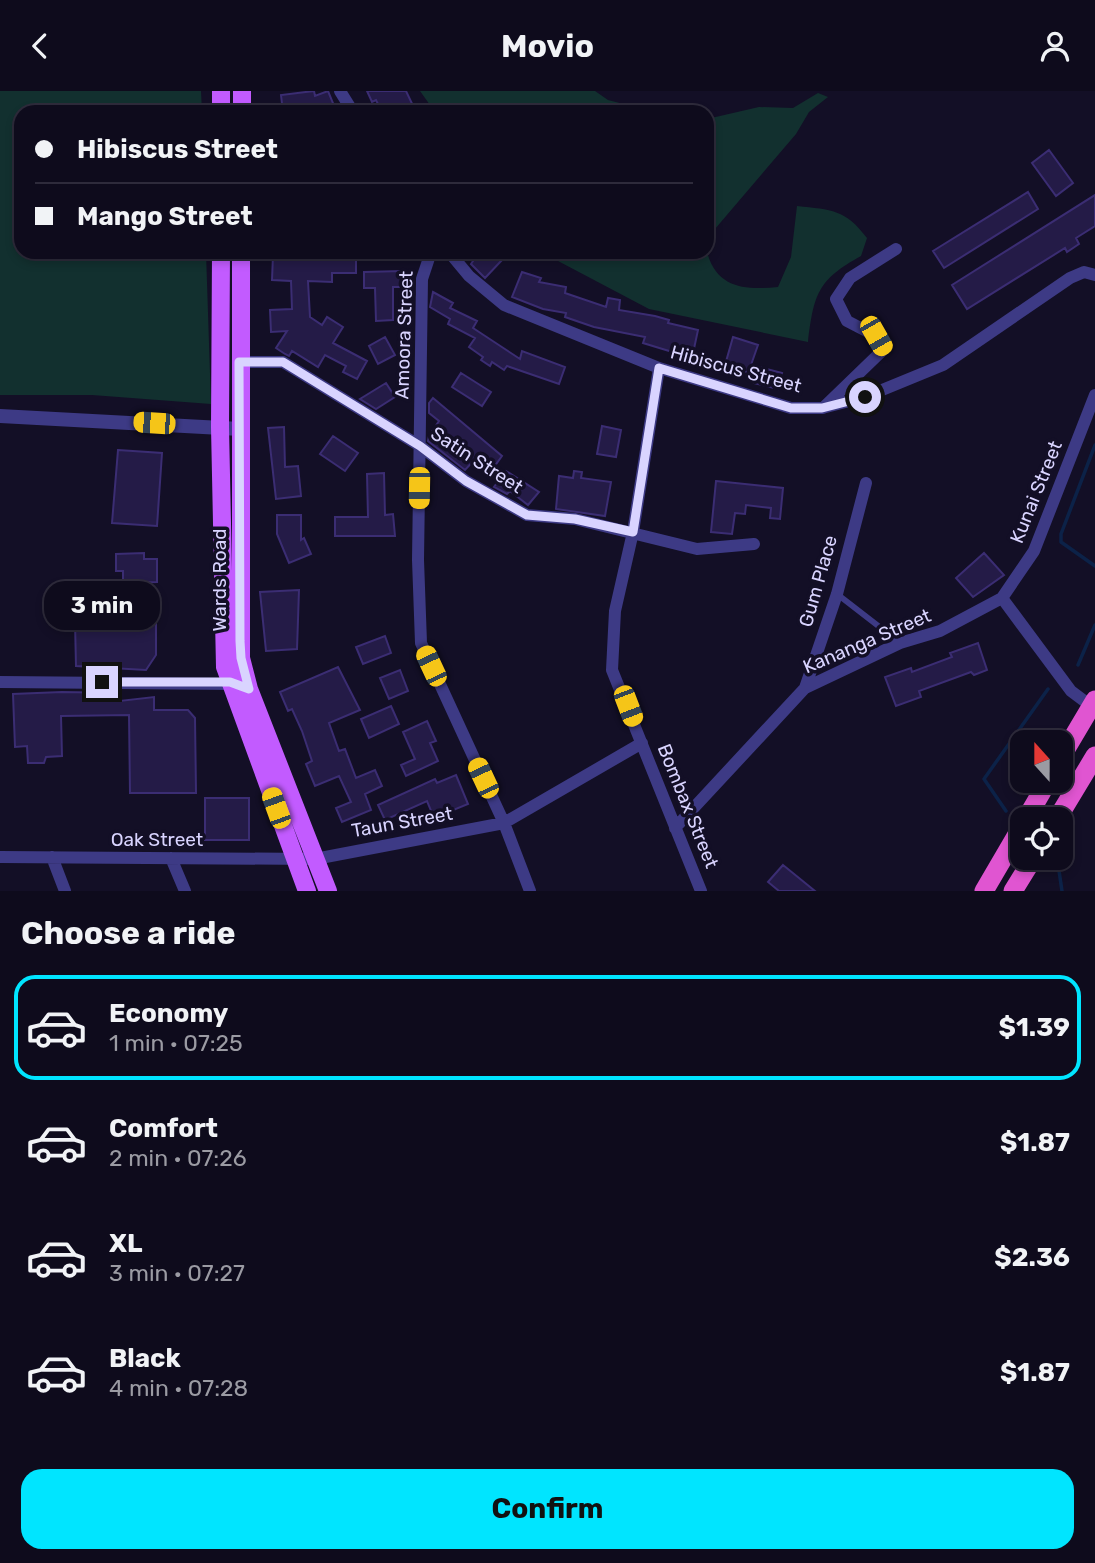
<!DOCTYPE html>
<html lang="en">
<head>
<meta charset="utf-8">
<style>
  :root { --surface:#0e0b1c; --page:#171425; --text:#f1f3f6; --muted:#9b9ba3; --line:#2e2b3b; --accent:#00e5ff }
  body { margin:0; font-family:Rubik,sans-serif; background:var(--page); color:var(--text); height:100vh; display:flex; flex-direction:column; font-size:26px; white-space:nowrap }
  * { box-sizing:border-box; margin:0 }
  p { font-size:23px; color:var(--muted) }
  .icon { flex:none; width:38px; height:38px; fill:none; stroke:currentColor; stroke-width:2; stroke-linecap:round; stroke-linejoin:round }
  .map { position:relative; height:800px; overflow:hidden }
  .drawer { display:flex; flex-direction:column; background:var(--surface); flex:1 }
  .drawer>* { flex:none }
  .guide { position:absolute; left:14px; top:14px; width:700px; height:154px; border-radius:21px; box-shadow:0 4px 10px #0003,0 0 0 2px var(--line); display:grid; align-content:center; height:154px; padding:0 21px; background:var(--surface) }
  .needle { width:46px; rotate:339deg }
  .fabs { position:absolute; left:1010px; top:639px; display:grid; gap:14px }
  .fabs a { display:grid; place-items:center; width:63px; height:63px; border-radius:14px; background:var(--surface); box-shadow:0 4px 10px #0003,0 0 0 2px var(--line); font-size:35px }
  .end { position:absolute; width:32px; height:32px; margin:-16px; border:9px solid #d9d4ff; background:#111; box-shadow:0 0 0 4px #111 }
  .from { border-radius:50% }
  .bubble { position:absolute; height:49px; border-radius:21px; background:var(--surface); box-shadow:0 4px 10px #0003,0 0 0 2px var(--line); font-size:23px; font-weight:700; line-height:49px; text-align:center }
  .car { position:absolute; width:21px; height:42px; margin:-21px -10px; border-radius:9px; box-shadow:0 0 5px 2px #0007; background:linear-gradient(#f5c518 24%,#345 0 40%,#f5c518 0 76%,#345 0 86%,#f5c518 0) }
  .guide b { display:flex; align-items:center; gap:24px; height:66px; font-size:26px }
  .guide b+b { border-top:2px solid var(--line) }
  .guide i { width:18px; height:18px; background:var(--text) }
  ul { padding:0; list-style:none }
  li { display:flex; align-items:center; gap:21px; height:105px; margin:0 14px 10px; padding:0 7px; border:4px solid transparent; border-radius:21px }
  li div { flex:1 }
  li b { display:block; font-size:26px }
  li em { font-style:normal; font-weight:700 }
  li.active { border-color:var(--accent) }
  li>.icon { width:63px; height:63px; stroke-width:1.5 }
  h2 { padding:0 21px; font-size:32px; line-height:84px }
  .cta { display:flex; gap:14px; margin-top:auto; padding:14px 21px }
  .cta a { flex:1; height:80px; border-radius:21px; background:var(--accent); color:#111; font-size:28px; font-weight:700; line-height:80px; text-align:center }
  header { display:flex; justify-content:space-between; align-items:center; height:91px; padding:0 21px; background:var(--surface); font-size:32px; font-weight:700 }
  .map>svg:first-child { display:block }
  .green { fill:#12302f }
  .lines { fill:none; stroke-linecap:round; stroke-linejoin:round }
  .stream { stroke:#0c2248; stroke-width:3.5 }
  .building { fill:#241b47; stroke:#3b2d73; stroke-width:2 }
  .path { stroke:#2fb8b0; stroke-width:2; stroke-dasharray:3.5 5; stroke-linecap:butt }
  .service { stroke:#3d3a85; stroke-width:6 }
  .minor { stroke:#3d3a85; stroke-width:12 }
  .tertiary { stroke:#3d3a85; stroke-width:14 }
  .primary { stroke:#c25bff; stroke-width:18 }
  .trunk { stroke:#e055d1; stroke-width:19 }
  .route { stroke:#d9d4ff; stroke-width:9 }
  .labels { text-anchor:middle; dominant-baseline:central; stroke-width:7; stroke-linejoin:round; paint-order:stroke }
  .street-label { font-size:19px; fill:#d9d4ff; stroke:#130f26 }
</style>
</head>
<body>
<header><svg class="icon" aria-label="back" viewBox="0 0 24 24"><path d="M15 5l-7 7 7 7"/></svg>Movio<svg class="icon" aria-label="person" viewBox="0 0 24 24"><circle cx="12" cy="8" r="4"/><path d="M4 21q1-7 8-7t8 7"/></svg></header>
<div class="map">
<svg width="1095" height="800" viewBox="0 0 1095 800">
  <rect width="100%" height="100%" fill="#130f26"/>
  <path class="green" d="M0,0H201L202,21H21V161H206L211,313L92,304H0Z
    M420,0H595L608,9L654,21H435Z
    M818,2L828,6L809,21L796,43L709,145L707,161V28L759,16L793,17Z
    M797,115C832,119 845,118 867,147L861,165C817,189 814,204 808,251L649,218L541,161H707C717,198 746,199 778,196L791,166Z"/>
  <g class="lines">
    <path class="stream" d="M1095,354L1061,443V451L1095,475
      M1078,574L1095,534
      M1006,720L984,688L1048,598
      M1057,766L1062,800"/>
  </g>
  <path class="building" d="M314,0L315,5L328,0L335,17L283,21L281,4Z
    M367,0H406L416,21H382L376,9L372,11Z
    M1049,59L1073,92L1056,105L1032,72Z
    M1028,101L1038,118L944,177L933,160Z
    M1095,104V135L1076,147L1079,153L1067,161L1065,157L967,218L952,194Z
    M337,161H356V182H332V191L308,190L310,226L322,234L327,226L343,236L333,252L367,270L357,288L343,281L346,275L325,264L318,276L292,260L289,265L285,263L276,257L287,240L271,241L270,219L292,218L291,190L272,189L273,164L337,166Z
    M465,161H493L502,169L485,187L471,173L473,170Z
    M402,180V196H393V229L376,230L375,197H364V181Z
    M522,181L541,187L539,191L566,196L565,202L606,216L608,207L620,209L619,219L655,225L669,229L668,232L698,239L692,267L643,252L645,246L594,236L565,226L566,222L543,218L512,206Z
    M433,201L453,212L450,217L477,230L473,237L520,268L522,260L565,276L559,293L507,275L504,279L492,271L490,275L481,269L483,266L469,256L475,247L448,233L450,228L430,216Z
    M385,246L395,264L378,273L369,255Z
    M733,246L758,254L751,274L782,282L778,298L754,292L756,284L725,274Z
    M461,282L491,301L482,315L452,296Z
    M386,292L395,306L376,318L360,308Z
    M433,307L502,365L494,376L479,364L465,379L428,350L429,345L439,330L429,322V312Z
    M602,335L621,339L616,366L597,363Z
    M284,336L285,376L298,375L301,405L276,408L268,337Z
    M333,345L358,362L345,380L320,363Z
    M118,359L162,362L157,435L112,432Z
    M506,380L539,401L528,414L510,400L507,403L494,396Z
    M574,380L582,381L581,387L611,391L605,425L556,418L559,385L573,387Z
    M384,382L385,424L393,423L395,445H335V426H368L367,383Z
    M716,390L783,397L780,428L770,427L771,417L746,414L745,423L735,422L732,443L711,441Z
    M277,424H301V449L304,447L311,463L289,472L277,443Z
    M144,462V468H157V491L123,492V480H116V463Z
    M984,462L1004,484L973,506L956,487Z
    M299,499L297,558L266,560L260,501Z
    M108,526H156V564L146,579L76,575L75,531H108Z
    M385,545L391,562L363,573L356,556Z
    M978,552L987,579L974,584L971,581L919,600L921,606L896,615L885,586L911,577L912,581L952,566L950,562Z
    M338,576L360,619L329,632L339,660L345,658L356,687L375,679L382,695L365,703L371,719L342,731L336,717L351,711L339,685L315,695L306,673L312,670L302,640L292,618L288,620L280,601Z
    M400,579L408,600L389,608L380,587Z
    M62,601L120,602V610L154,606V619H188L195,627L196,702H130L129,624L61,625L62,665L46,666L44,672H28L27,655L15,656L13,603Z
    M391,615L399,633L369,647L361,628Z
    M427,630L436,650L430,652L438,670L406,685L401,674L415,668L403,641Z
    M456,684L468,713L434,727L427,710L385,729L378,714L435,688L437,692Z
    M205,707H249V749H205Z
    M783,774L815,800H779L768,791Z"/>
  <g class="lines">
    <path class="path" d="M17,112H21"/>
    <path class="service" d="M837,503L899,551"/>
    <path class="minor" d="M340,0L353,21
      M431,161L422,188L418,469L421,552L504,732L530,800
      M449,161L469,185L504,214L659,277L791,317H822L865,306L943,274L1070,187L1084,181L1095,184
      M239,271H283L420,355L466,390L527,424L575,428L697,458L754,453
      M659,277L633,441L615,520L612,579L701,800
      M823,317L884,258L876,245L847,230L836,208L850,187L896,158
      M1002,507L1071,600L1091,615
      M0,591L236,593
      M805,597L837,503L866,392
      M675,737L805,597L900,552L940,540L1002,507L1034,460L1095,304
      M0,766L315,768L504,732L642,652
      M52,766L65,800
      M171,767L185,800"/>
    <path class="tertiary" d="M0,325L240,338"/>
    <path class="primary" d="M221,21V0
      M242,21V0
      M221,161L220,336L225,576L307,800
      M241,161V567L249,598L328,800"/>
    <path class="trunk" d="M1060,668L1095,609
      M1026,728L1048,690
      M1057,728L1095,665
      M984,800L1022,735
      M1013,800L1034,766"/>
  </g>
  <g class="lines">
    <path class="route" d="M102,591H230L249,598L241,567L240,550L239,271H283L420,355L466,390L527,424L575,428L633,441L659,277L791,317H822L865,306"/>
  </g>
  <g class="labels">
    <g class="street-label">
      <text transform="translate(404 244) rotate(-88)">Amoora Street</text>
      <text transform="translate(736 278) rotate(15)">Hibiscus Street</text>
      <text transform="translate(477 369) rotate(33)">Satin Street</text>
      <text transform="translate(1036 401) rotate(-68)">Kunai Street</text>
      <text transform="translate(219 489) rotate(-90)">Wards Road</text>
      <text transform="translate(818 490) rotate(-74)">Gum Place</text>
      <text transform="translate(867 550) rotate(-23)">Kananga Street</text>
      <text transform="translate(688 715) rotate(68)">Bombax Street</text>
      <text transform="translate(402 731) rotate(-10)">Taun Street</text>
      <text x="157" y="748">Oak Street</text>
    </g>
  </g>
</svg>
<div class="fabs">
<a><svg class="needle" viewBox="-14 -14 28 28"><path d="M0-13l5 13h-10z" fill="#e53935"/><path d="M0 13l5-13h-10z" fill="#9b9ba3"/></svg></a>
<a><svg class="icon" aria-label="locate" viewBox="0 0 24 24"><circle cx="12" cy="12" r="6"/><path d="M12 2v4M12 18v4M2 12h4M18 12h4"/></svg></a>
</div>
<i class="end from" style="left:865px;top:306px"></i>
<i class="end" style="left:102px;top:591px"></i>
<div class="bubble" style="left:44px;top:490px;width:116px">3 min</div>
<i class="car" style="left:876px;top:245px;rotate:150deg"></i>
<i class="car" style="left:154px;top:332px;rotate:274deg"></i>
<i class="car" style="left:419px;top:397px;rotate:181deg"></i>
<i class="car" style="left:431px;top:575px;rotate:335deg"></i>
<i class="car" style="left:628px;top:615px;rotate:159deg"></i>
<i class="car" style="left:483px;top:687px;rotate:335deg"></i>
<i class="car" style="left:276px;top:717px;rotate:340deg"></i>
<div class="guide">
<b><i class="from"></i>Hibiscus Street</b>
<b><i></i>Mango Street</b>
</div>
</div>
<section class="drawer">
<h2>Choose a ride</h2>
<ul>
<li class="active"><svg class="icon" aria-label="car" viewBox="0 0 24 24"><path d="M5 17H2v-5l4-1 3-4h7l3 4 3 1v5h-3M9 17h6M6 11h13"/><circle cx="7" cy="17" r="2"/><circle cx="17" cy="17" r="2"/></svg><div><b>Economy</b><p>1 min · 07:25</p></div><em>$1.39</em></li>
<li><svg class="icon" aria-label="car" viewBox="0 0 24 24"><path d="M5 17H2v-5l4-1 3-4h7l3 4 3 1v5h-3M9 17h6M6 11h13"/><circle cx="7" cy="17" r="2"/><circle cx="17" cy="17" r="2"/></svg><div><b>Comfort</b><p>2 min · 07:26</p></div><em>$1.87</em></li>
<li><svg class="icon" aria-label="car" viewBox="0 0 24 24"><path d="M5 17H2v-5l4-1 3-4h7l3 4 3 1v5h-3M9 17h6M6 11h13"/><circle cx="7" cy="17" r="2"/><circle cx="17" cy="17" r="2"/></svg><div><b>XL</b><p>3 min · 07:27</p></div><em>$2.36</em></li>
<li><svg class="icon" aria-label="car" viewBox="0 0 24 24"><path d="M5 17H2v-5l4-1 3-4h7l3 4 3 1v5h-3M9 17h6M6 11h13"/><circle cx="7" cy="17" r="2"/><circle cx="17" cy="17" r="2"/></svg><div><b>Black</b><p>4 min · 07:28</p></div><em>$1.87</em></li>
</ul>
<div class="cta"><a>Confirm</a></div>
</section>
</body>
</html>
